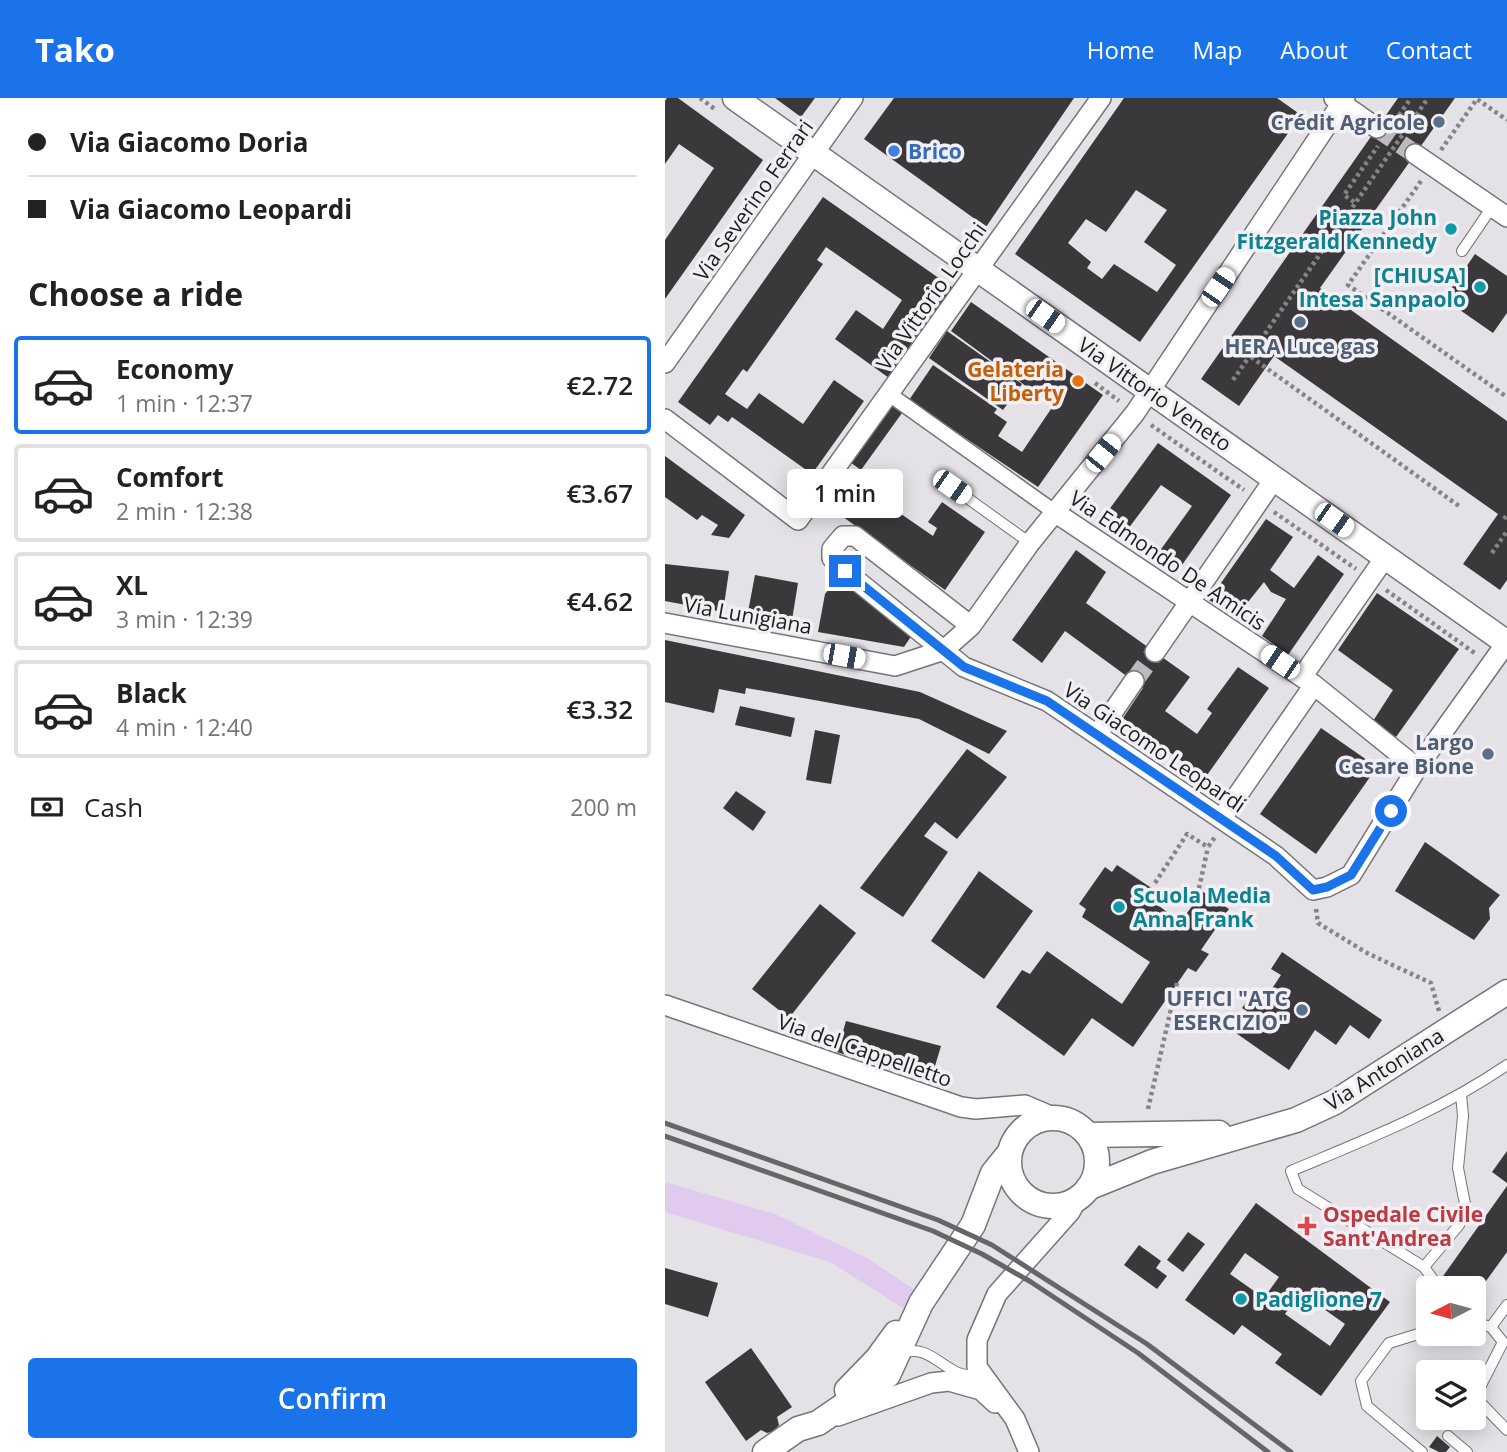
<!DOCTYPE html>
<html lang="en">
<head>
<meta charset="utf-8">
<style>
  :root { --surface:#fff; --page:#f6f6f6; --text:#222; --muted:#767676; --line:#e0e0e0; --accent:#1a73e8 }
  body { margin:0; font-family:"Open Sans",sans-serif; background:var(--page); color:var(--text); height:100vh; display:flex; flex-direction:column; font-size:26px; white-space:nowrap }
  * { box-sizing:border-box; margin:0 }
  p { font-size:23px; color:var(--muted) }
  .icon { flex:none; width:38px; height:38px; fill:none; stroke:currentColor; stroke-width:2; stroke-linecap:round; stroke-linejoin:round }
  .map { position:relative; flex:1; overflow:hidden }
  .side { display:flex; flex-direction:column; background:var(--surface); width:665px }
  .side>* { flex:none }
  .guide { display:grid; align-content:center; height:154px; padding:0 28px; background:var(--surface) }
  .needle { width:46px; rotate:264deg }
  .tools { position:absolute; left:751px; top:1178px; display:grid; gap:14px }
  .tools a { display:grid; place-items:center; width:70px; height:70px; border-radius:7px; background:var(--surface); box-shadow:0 4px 18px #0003; font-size:35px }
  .end { position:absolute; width:32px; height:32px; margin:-16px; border:9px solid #1a73e8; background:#fff; box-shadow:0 0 0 4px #fff }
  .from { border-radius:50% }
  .bubble { position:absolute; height:49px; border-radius:7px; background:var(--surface); box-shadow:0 4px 18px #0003; font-size:23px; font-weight:600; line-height:49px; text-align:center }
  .car { position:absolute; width:21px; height:42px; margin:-21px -10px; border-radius:9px; box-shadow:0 0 5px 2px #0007; background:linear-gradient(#fff 24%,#345 0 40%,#fff 0 76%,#345 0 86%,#fff 0) }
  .guide b { display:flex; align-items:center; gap:24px; height:66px; font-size:26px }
  .guide b+b { border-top:2px solid var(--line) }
  .guide i { width:18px; height:18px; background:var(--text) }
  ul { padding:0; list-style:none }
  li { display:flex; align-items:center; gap:21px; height:98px; margin:0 14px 10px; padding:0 14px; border:4px solid var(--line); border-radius:7px }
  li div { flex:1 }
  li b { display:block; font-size:26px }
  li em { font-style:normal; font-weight:600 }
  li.selected { border-color:var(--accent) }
  li>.icon { width:63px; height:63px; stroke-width:1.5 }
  h2 { padding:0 28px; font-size:32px; line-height:84px }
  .pay { display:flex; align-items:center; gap:18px; height:77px; padding:0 28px; font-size:26px }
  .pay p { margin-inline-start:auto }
  .button { display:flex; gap:14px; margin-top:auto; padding:14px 28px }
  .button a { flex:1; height:80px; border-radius:7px; background:var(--accent); color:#fff; font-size:28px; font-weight:600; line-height:80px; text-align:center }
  header { display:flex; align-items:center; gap:42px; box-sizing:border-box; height:98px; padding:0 35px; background:var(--accent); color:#fff }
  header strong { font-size:33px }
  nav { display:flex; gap:38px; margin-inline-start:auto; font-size:24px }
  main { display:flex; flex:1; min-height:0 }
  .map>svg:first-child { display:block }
  .green { fill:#e0cbef }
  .building { fill:#3a383b; fill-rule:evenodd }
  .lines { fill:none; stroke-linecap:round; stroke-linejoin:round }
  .minor-tunnel { stroke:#bdbabf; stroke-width:19; stroke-dasharray:19 10; stroke-linecap:butt }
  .service-casing { stroke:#767478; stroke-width:12 }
  .pedestrian-casing { stroke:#767478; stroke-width:17 }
  .minor-casing { stroke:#767478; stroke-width:22 }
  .tertiary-casing { stroke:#767478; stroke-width:27 }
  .path { stroke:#868488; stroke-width:4.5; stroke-dasharray:3.5 3.5; stroke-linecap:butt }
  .service { stroke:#fff; stroke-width:10 }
  .pedestrian { stroke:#fff; stroke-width:14 }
  .minor { stroke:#fff; stroke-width:19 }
  .tertiary { stroke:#fff; stroke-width:24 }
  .rail { stroke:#666568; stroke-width:5 }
  .route { stroke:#1a73e8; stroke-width:9 }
  .service-dot { fill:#5c6f8a; stroke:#f2f0f4; stroke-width:2.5 }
  .shop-dot { fill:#3f7fe0; stroke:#f2f0f4; stroke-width:2.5 }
  .culture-dot { fill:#0f9aa8; stroke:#f2f0f4; stroke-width:2.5 }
  .food-dot { fill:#e8710a; stroke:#f2f0f4; stroke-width:2.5 }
  .health-dot { fill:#e0444e; stroke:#f2f0f4; stroke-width:2.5 }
  .labels { text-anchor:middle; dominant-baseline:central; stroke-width:7; stroke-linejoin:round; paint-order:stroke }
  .service-label { font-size:21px; font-weight:bold; fill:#4e5e75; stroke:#f2f0f4; text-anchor:end }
  .shop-label { font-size:21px; font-weight:bold; fill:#366cbe; stroke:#f2f0f4; text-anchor:start }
  .street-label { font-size:21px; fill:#1d1c1e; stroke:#f2f0f4 }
  .culture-label { font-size:21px; font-weight:bold; fill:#0d838f; stroke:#f2f0f4; text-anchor:end }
  .food-label { font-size:21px; font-weight:bold; fill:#c56008; stroke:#f2f0f4; text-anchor:end }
  .health-label { font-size:21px; font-weight:bold; fill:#be3a42; stroke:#f2f0f4; text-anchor:start }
</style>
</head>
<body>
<header>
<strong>Tako</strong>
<nav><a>Home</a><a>Map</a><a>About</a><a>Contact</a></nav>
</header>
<main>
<section class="side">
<div class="guide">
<b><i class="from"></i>Via Giacomo Doria</b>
<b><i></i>Via Giacomo Leopardi</b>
</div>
<h2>Choose a ride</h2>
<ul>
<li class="selected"><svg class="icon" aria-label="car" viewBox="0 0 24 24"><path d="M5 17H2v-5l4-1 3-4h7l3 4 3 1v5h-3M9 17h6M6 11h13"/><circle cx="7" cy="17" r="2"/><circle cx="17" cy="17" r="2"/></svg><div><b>Economy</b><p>1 min · 12:37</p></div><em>€2.72</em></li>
<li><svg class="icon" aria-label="car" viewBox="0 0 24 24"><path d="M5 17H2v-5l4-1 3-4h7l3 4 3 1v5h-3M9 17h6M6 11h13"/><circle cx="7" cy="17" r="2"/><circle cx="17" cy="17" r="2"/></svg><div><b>Comfort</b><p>2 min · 12:38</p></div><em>€3.67</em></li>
<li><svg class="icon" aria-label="car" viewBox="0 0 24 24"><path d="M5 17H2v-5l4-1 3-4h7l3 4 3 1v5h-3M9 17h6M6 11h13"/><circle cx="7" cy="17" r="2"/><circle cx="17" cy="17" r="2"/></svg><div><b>XL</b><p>3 min · 12:39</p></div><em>€4.62</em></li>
<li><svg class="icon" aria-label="car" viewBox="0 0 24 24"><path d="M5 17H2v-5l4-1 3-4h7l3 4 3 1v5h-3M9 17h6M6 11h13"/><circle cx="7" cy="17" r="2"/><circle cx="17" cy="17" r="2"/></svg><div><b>Black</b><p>4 min · 12:40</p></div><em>€3.32</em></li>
</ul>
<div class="pay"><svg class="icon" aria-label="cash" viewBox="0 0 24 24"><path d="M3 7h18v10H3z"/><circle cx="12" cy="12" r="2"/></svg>Cash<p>200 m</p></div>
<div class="button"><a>Confirm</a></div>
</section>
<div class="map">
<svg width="842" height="1354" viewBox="0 0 842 1354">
  <rect width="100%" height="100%" fill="#e5e2e7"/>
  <path class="green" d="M0,1084L110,1116L204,1161L250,1192L238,1210L165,1164L0,1114Z"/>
  <path class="building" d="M2,0H13L98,62L0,201V142L49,70L14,46L0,66V3Z
    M110,0H150L136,19Z
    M229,0H409L321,129L199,41Z
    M459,0H612L636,17L475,244L350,156ZM471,92L502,112L479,144L511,167L492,194L449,166L437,181L422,170L426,164L403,145L421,121L441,134Z
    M733,0H790L655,190L842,323V482L835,492L798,466L833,416L609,258L574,308L536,281Z
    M158,99L288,190L224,280L170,241L191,212L218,231L237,202L161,149L152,162L158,166L82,274L78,271L60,296L82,311L94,295L138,326L169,282L199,303L147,376L67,319L63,324L53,317L45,327L13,304Z
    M810,156L842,178V215L828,235L779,201Z
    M306,204L438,297L373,389L244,302L268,267L332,311L329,315L342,324L333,338L357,354L388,308L286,233Z
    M282,233L357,286L338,312L264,260Z
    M223,305L237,315L196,372L182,362Z
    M493,345L566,397L510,477L489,461L527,408L496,387L457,439L435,424Z
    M0,358L80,417L64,440L46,437L53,427L37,417L32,422L0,399Z
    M194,387L268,438L272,430L263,424L277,404L320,434L280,492L174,416Z
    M601,421L628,439L605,472L629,490L653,457L679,476L623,557L597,538L621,501L606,494L599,484L571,519L544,502Z
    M411,452L441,474L421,505L525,579L500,613L532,636L547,615L542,611L573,569L604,590L540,680L458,620L478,590L400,533L377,565L347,542Z
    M0,466L64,473L58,514L0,503Z
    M90,477L133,485L126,528L82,519Z
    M173,480L249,534L239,549L153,534L160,496Z
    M712,495L794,551L731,639L708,623L728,592L673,552Z
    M0,542L255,594L342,633L324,656L254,621L105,594L81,590L80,596L54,591L49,615L0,604Z
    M75,608L130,620L126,639L70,627Z
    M656,630L712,669L651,756L595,716Z
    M150,632L175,637L166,686L141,682Z
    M302,651L342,679L292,741L270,724L259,738L283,754L238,819L195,790Z
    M71,693L101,714L88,733L58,710Z
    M760,744L835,797L824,810L825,821L809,842L730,793Z
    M452,767L491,793L485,801L515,824L538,794L564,811L536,852L544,856L531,874L523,870L468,949L427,920L399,958L331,909L357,872L365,876L382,853L457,906L485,864L417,819L421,811L414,806L440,769L447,774Z
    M314,773L368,813L319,881L266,843Z
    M155,806L191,835L124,920L87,891Z
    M617,854L717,922L704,941L685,927L671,947L650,932L624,972L568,933L582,913L577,910L591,890L602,898L616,877L606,871Z
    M181,923L276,948L267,978L222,970L172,954Z
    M842,1053V1085L827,1074Z
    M842,1088V1154L808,1201V1190H788L776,1181Z
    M591,1105L725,1204L656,1298L610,1265L617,1256L577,1227L569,1237L520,1202ZM580,1155L614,1179L599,1200L565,1176ZM635,1194L680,1226L665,1248L620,1216Z
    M523,1134L540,1146L518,1174L502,1162Z
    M474,1147L496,1163L491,1170L502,1178L492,1191L459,1167Z
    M0,1170L53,1185L43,1219L0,1206Z
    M86,1250L127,1309L112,1319L114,1327L109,1333L102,1335L96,1332L81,1343L40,1284Z
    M772,1338L785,1349L781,1354H774L764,1349Z"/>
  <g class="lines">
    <path class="minor-tunnel" d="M712,30L750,56
      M469,583L490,554"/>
    <defs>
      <path id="service" d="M797,153L827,109
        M287,389L365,445
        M759,1169L794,1127L800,1106L793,1070L798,1018L796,996
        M774,1190L759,1169L633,1091L626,1073C700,1042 775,1013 842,967
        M808,1224L826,1229L838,1244L810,1299L842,1332
        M826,1229L842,1207
        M236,1255C260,1247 271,1264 291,1274C299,1278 310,1278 319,1278
        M783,1338L802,1354
        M757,1354L702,1308L696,1283L724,1245L763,1233"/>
      <path id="pedestrian" d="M224,296L391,415"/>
      <path id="minor" d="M669,0L712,30
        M750,56L842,119
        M0,265L188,0
        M0,321L133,422L436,0
        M391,415L649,587L752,670
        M0,525L230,568L279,552L306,528L365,445L470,315L680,0
        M306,528L190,438H178L167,451V460L180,473L299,569L382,603L611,758L648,792L662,789L686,777L752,670L842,544
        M490,554L610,380
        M637,579L721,458
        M432,637L469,583
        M556,721L649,587
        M0,907L296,1009L311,1011L360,1007L388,1019
        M173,1318L266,1285L284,1283L316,1292L330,1305
        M364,1354L350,1321L312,1269V1242L332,1196L405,1114L412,1101"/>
      <path id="tertiary" d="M70,0L842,545
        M344 1064a44 44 0 1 1 88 0a44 44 0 1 1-88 0Z
        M423,1037L554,1035
        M423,1090L487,1064L631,1022L670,1004L842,894
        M182,1292L212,1261L231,1235
        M100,1354L133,1331L153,1325L223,1277L256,1205L308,1127L328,1075L345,1054"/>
    </defs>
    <use href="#service" class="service-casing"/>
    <use href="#pedestrian" class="pedestrian-casing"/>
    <use href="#minor" class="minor-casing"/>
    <use href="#tertiary" class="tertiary-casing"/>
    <path class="path" d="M35,0L51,12
      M730,23L746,0
      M776,52L812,1L842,22
      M756,83L683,187L842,299
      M689,104L679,97L713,48
      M586,259L794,408
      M568,282L763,0
      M430,285L454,303
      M486,327L579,392
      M609,414L691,471
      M839,421L842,417
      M827,455L842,433
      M721,492L811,556
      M490,785L522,736L543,749L550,739
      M531,804L543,749
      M651,811L653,825L702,855L766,885L774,913
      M483,1011L512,885"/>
    <use href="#service" class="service"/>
    <use href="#pedestrian" class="pedestrian"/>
    <use href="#minor" class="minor"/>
    <use href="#tertiary" class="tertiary"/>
    <path class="rail" d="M0,1025L273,1122L327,1147L482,1246L626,1354
      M0,1038L268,1133L317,1156L366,1184L473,1255L603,1354"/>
  </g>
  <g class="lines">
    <path class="route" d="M180,473L299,569L382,603L611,758L648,792L662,789L686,777L726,713"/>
  </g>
  <g class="service-dot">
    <circle cx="774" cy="24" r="7"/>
    <circle cx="635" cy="224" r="7"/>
    <circle cx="823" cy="656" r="7"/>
    <circle cx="637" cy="912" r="7"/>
  </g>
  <circle class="shop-dot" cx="229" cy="53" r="7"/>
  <g class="culture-dot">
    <circle cx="786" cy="131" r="7"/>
    <circle cx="815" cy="189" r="7"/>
    <circle cx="454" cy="809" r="7"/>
    <circle cx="576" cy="1201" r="7"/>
  </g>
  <circle class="food-dot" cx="413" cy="283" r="7"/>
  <path class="health-dot" d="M638.5 1117.5h7v7h7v7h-7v7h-7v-7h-7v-7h7z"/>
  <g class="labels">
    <g class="service-label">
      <text x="760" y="24">Crédit Agricole</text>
      <text x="635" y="248" text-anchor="middle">HERA Luce gas</text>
      <text x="809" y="644">Largo<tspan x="809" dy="24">Cesare Bione</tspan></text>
      <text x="623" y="900">UFFICI "ATC<tspan x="623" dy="24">ESERCIZIO"</tspan></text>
    </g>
    <g class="shop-label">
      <text x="243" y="53">Brico</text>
    </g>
    <g class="street-label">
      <text transform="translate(88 102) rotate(-55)">Via Severino Ferrari</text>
      <text transform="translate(266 198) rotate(-55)">Via Vittorio Locchi</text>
      <text transform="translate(490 296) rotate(35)">Via Vittorio Veneto</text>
      <text transform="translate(503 462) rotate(34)">Via Edmondo De Amicis</text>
      <text transform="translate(83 517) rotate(10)">Via Lunigiana</text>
      <text transform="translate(490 649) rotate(34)">Via Giacomo Leopardi</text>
      <text transform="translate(200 952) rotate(19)">Via del Cappelletto</text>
      <text transform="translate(719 971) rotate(-32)">Via Antoniana</text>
    </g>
    <g class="culture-label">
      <text x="772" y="119">Piazza John<tspan x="772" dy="24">Fitzgerald Kennedy</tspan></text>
      <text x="801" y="177">[CHIUSA]<tspan x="801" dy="24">Intesa Sanpaolo</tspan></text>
      <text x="468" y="797" text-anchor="start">Scuola Media<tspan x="468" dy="24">Anna Frank</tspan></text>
      <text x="590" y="1201" text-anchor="start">Padiglione 7</text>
    </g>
    <g class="food-label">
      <text x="399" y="271">Gelateria<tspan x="399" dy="24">Liberty</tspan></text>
    </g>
    <g class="health-label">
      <text x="658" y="1116">Ospedale Civile<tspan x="658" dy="24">Sant'Andrea</tspan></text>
    </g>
  </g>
</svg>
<div class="tools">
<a><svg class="needle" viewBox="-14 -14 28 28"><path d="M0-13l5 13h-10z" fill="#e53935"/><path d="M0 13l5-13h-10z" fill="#767676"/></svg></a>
<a><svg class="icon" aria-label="layers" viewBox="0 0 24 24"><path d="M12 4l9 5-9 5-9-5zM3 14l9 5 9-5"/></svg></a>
</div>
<i class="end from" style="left:726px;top:713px"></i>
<i class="end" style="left:180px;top:473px"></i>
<div class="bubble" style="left:122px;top:371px;width:116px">1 min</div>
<i class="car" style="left:553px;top:189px;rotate:34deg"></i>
<i class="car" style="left:380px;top:218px;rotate:125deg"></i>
<i class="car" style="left:438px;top:355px;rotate:39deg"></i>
<i class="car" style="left:287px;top:389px;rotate:125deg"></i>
<i class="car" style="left:669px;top:422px;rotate:125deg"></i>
<i class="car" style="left:179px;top:558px;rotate:100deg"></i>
<i class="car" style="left:615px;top:564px;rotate:304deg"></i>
</div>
</main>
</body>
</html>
